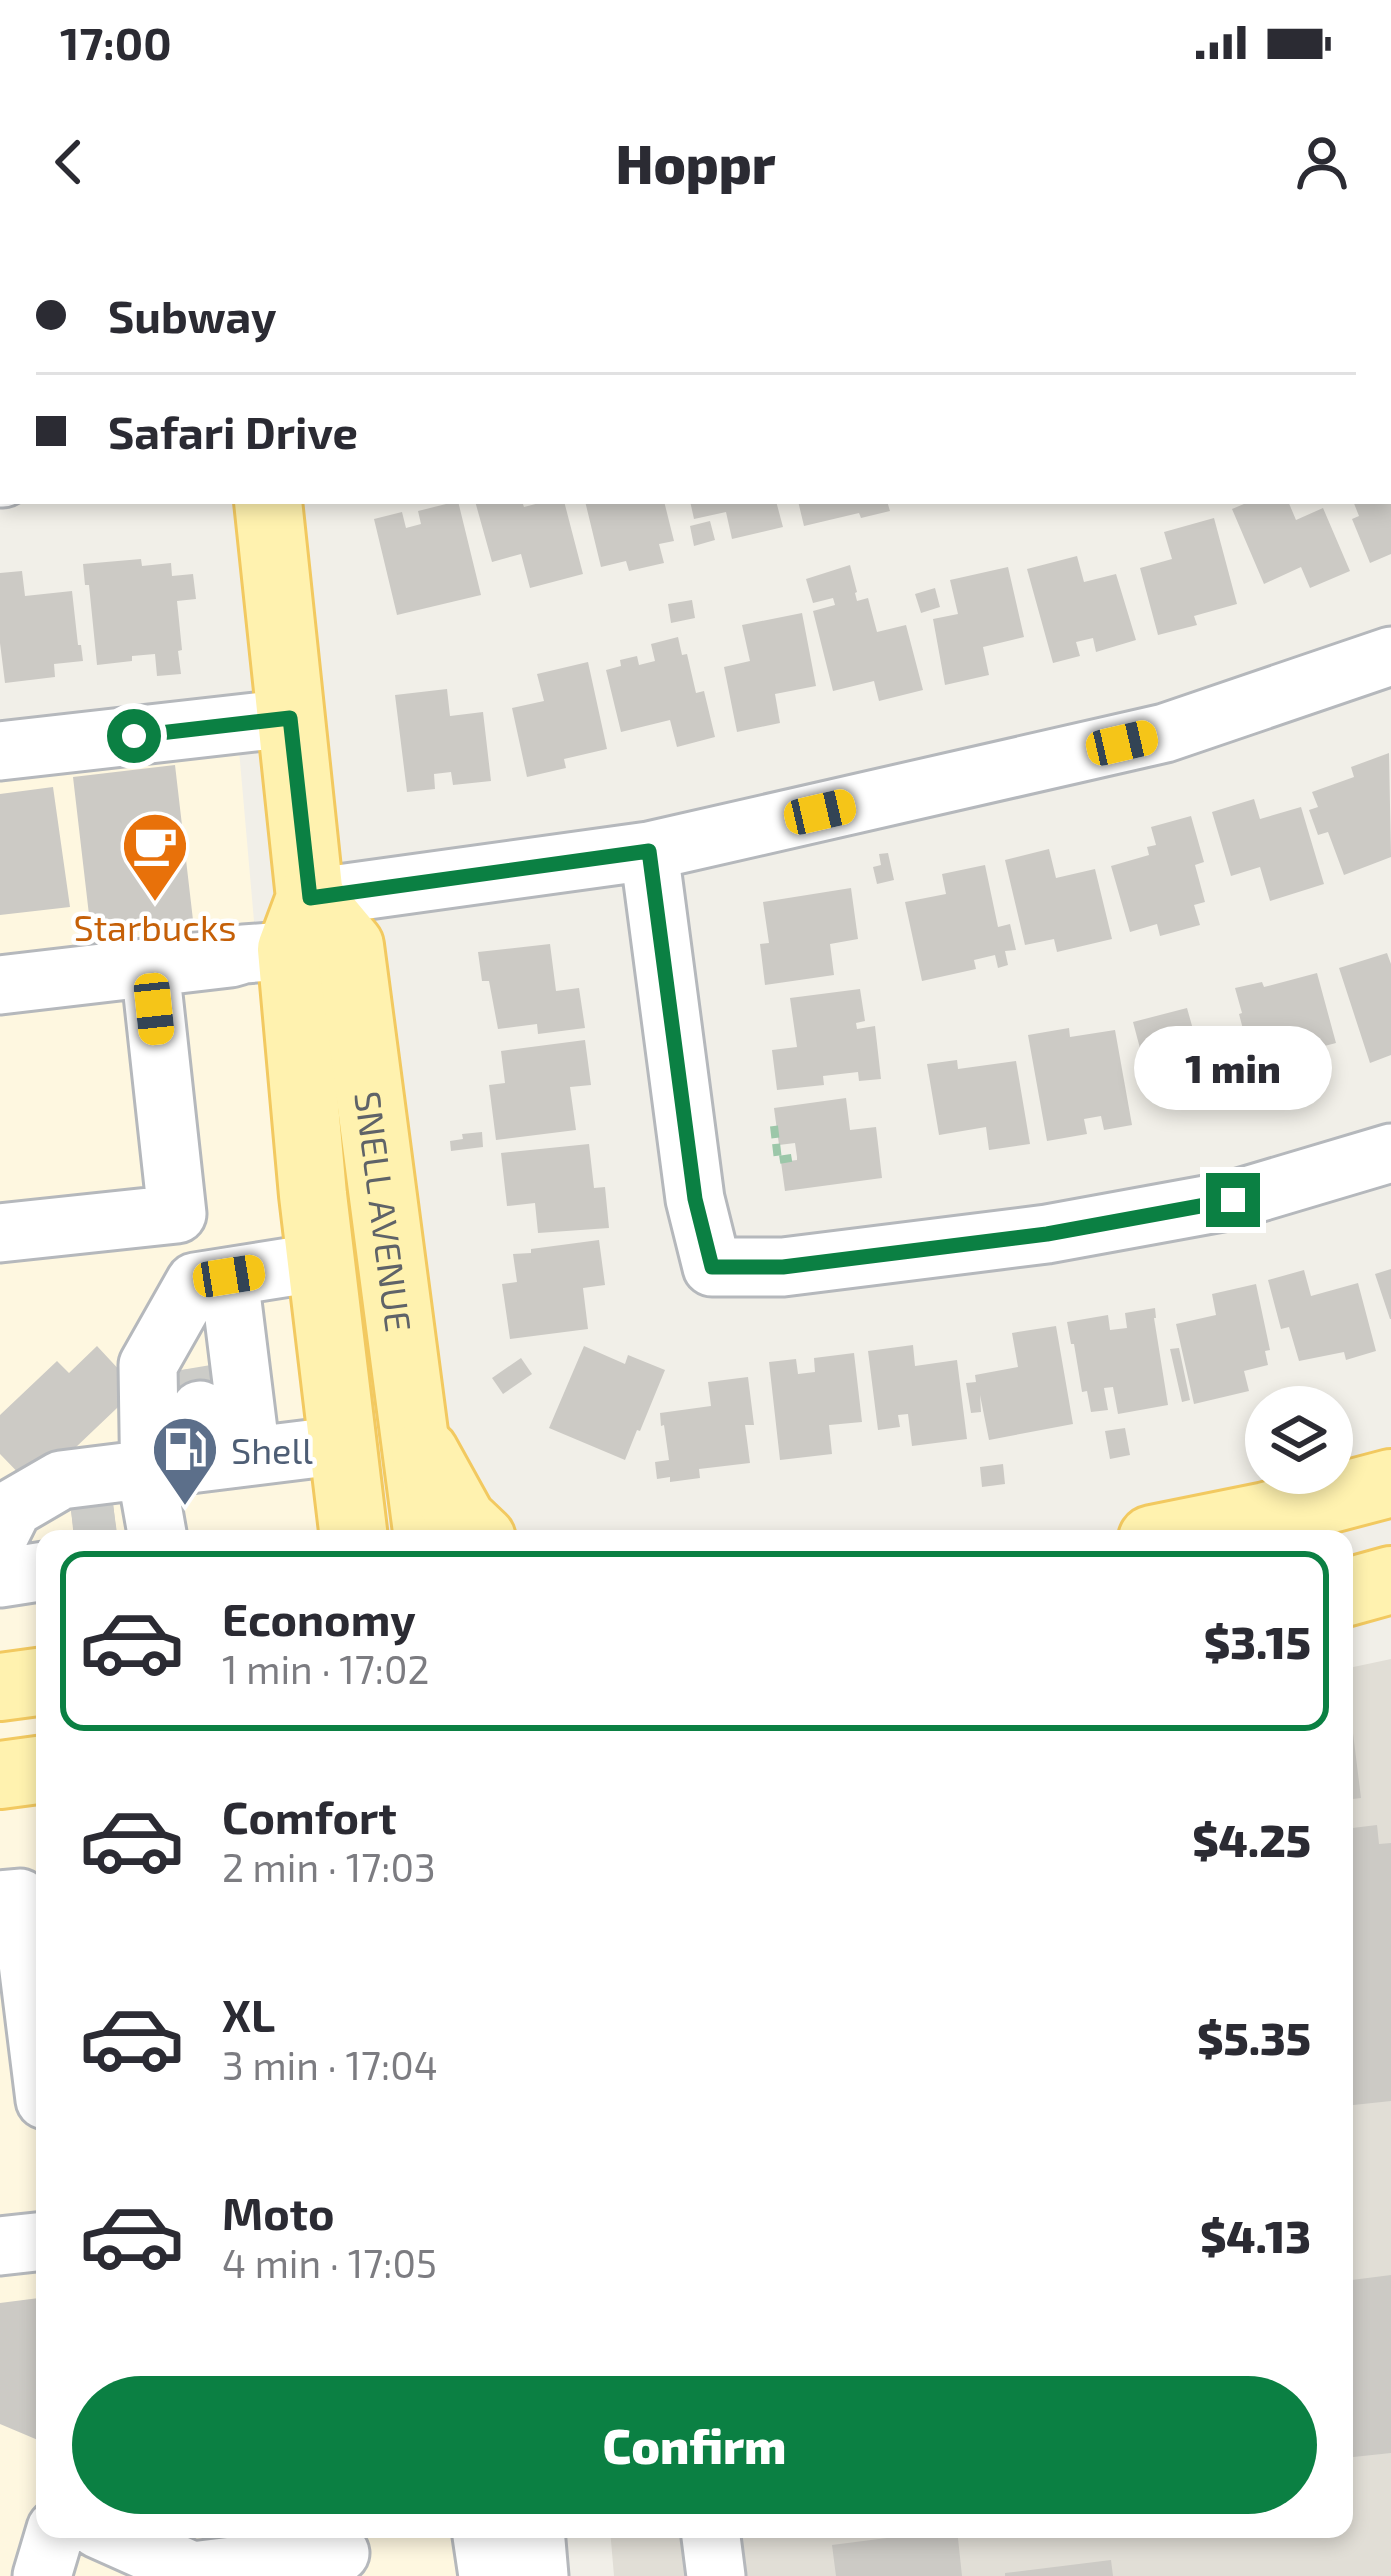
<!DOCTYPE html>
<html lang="en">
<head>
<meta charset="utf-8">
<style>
  :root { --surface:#fff; --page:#f2f2f3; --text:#2b2b33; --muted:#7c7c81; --line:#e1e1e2; --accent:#0b8043 }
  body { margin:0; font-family:"Exo 2",sans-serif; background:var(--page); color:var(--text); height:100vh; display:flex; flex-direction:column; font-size:45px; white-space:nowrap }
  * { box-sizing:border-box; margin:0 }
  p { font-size:39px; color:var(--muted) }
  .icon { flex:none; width:66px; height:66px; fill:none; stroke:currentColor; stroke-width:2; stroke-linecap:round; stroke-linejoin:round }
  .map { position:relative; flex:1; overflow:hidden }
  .sheet { position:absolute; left:36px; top:1290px; width:1317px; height:1008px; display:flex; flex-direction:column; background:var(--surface); border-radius:24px; box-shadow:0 6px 18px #0003 }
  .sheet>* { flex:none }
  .top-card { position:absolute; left:0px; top:0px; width:1392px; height:264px; box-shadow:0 6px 18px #0003; display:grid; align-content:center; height:264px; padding:0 36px; background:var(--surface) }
  .fabs { position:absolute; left:1245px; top:1146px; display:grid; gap:24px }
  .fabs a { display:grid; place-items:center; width:108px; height:108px; border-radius:50%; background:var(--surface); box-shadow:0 6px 18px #0003; font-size:60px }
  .end { position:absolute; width:54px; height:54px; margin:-27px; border:15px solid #0b8043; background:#fff; box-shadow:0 0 0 6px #fff }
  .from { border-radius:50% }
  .bubble { position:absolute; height:84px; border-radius:42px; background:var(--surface); box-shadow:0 6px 18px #0003; font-size:39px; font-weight:800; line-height:84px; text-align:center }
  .car { position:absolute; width:36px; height:72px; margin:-36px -18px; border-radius:15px; box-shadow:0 0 9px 3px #0007; background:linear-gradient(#f5c518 24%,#345 0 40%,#f5c518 0 76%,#345 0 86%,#f5c518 0) }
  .top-card b { display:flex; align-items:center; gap:42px; height:114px; font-size:45px }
  .top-card b+b { border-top:3px solid var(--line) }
  .top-card i { width:30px; height:30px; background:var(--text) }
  ul { padding:21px 0 0; list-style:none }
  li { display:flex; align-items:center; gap:36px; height:180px; margin:0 24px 18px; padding:0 12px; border:6px solid transparent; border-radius:24px }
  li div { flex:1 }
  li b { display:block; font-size:45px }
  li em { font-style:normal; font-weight:800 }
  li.selected { border-color:var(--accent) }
  li>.icon { width:108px; height:108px; stroke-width:1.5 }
  .button { display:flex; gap:24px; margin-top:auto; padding:24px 36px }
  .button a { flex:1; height:138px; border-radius:72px; background:var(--accent); color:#fff; font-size:48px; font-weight:800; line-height:138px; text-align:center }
  .status { display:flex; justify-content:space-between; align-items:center; height:84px; padding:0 60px; background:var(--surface); direction:ltr }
  .status svg { height:33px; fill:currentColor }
  header { display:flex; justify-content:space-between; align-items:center; height:156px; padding:0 36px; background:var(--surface); font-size:54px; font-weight:800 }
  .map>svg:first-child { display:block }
  .commercial { fill:#fef7e0 }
  .education { fill:#e1ded6 }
  .building { fill:#cccac5 }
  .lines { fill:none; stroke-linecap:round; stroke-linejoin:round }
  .minor-tunnel { stroke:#ccccc8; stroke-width:57; stroke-dasharray:57 28; stroke-linecap:butt }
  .minor-casing { stroke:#b5b8bc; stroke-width:63 }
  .major-casing { stroke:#f2c960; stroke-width:72 }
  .path { stroke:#9cc7a9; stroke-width:8; stroke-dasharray:12 6; stroke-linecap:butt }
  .minor { stroke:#fff; stroke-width:57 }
  .major { stroke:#fff2af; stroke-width:66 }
  .route { stroke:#0b8043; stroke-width:15 }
  .labels { text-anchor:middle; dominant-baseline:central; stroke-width:9; stroke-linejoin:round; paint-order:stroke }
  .food-label { font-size:36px; fill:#c56008; stroke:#fff }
  .street-label { font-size:36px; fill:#5f6368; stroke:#fff }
  .service-label { font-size:36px; fill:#4e5e75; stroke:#fff; text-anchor:start }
</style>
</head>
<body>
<div class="status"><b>17:00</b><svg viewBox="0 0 49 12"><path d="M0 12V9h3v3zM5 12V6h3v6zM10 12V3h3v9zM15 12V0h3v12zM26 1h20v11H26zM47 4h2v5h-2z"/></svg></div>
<header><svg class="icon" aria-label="back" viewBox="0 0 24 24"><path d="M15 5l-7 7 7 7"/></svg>Hoppr<svg class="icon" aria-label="person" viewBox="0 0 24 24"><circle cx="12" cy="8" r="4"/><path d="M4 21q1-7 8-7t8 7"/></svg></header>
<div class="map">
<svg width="1391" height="2336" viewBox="0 0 1391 2336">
  <rect width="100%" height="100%" fill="#f1efe8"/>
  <path class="commercial" d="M234,453L280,978L322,1299H45V2289H452L458,2336H0V482Z"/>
  <path class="education" d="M1391,1419V2336H614L610,2289H1344V1429Z"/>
  <path class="building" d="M458,261L481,355L397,375L374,279L402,272L406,288L421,284L418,271Z
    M475,261H522L524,267L547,261H564L583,334L530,348L521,314L492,322Z
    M585,261H664L674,301L659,304L664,323L629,331L626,321L601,327Z
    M690,261H776L783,287L732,299L726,272L694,279Z
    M798,261H887L890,271L861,278L859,273L804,286Z
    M1251,261H1288L1296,280L1323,268L1350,331L1310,348L1301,327L1264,344L1232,269Z
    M1353,261H1391V314L1370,323L1352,279L1359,276Z
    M1214,278L1237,364L1194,376L1197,385L1158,395L1140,328L1172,319L1164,292Z
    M710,281L715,300L694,306L690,286Z
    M1077,316L1084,342L1116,334L1136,400L1096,412L1093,398L1076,402L1080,416L1053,423L1027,329Z
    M141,319L142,326L171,323L172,336L193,334L196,359L177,361L182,410L178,411L181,434L157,436L155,414L132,416V421L97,425L89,345H85L83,324Z
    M850,325L857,352L855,353L857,361L868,358L877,392L906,385L923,450L879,461L874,441L833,451L813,371L835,365L833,358L813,363L806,339Z
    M1008,327L1024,397L983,407L989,435L945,445L933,379L958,374L950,340Z
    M22,331L25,356L72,351L78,405H81L83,421L54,424L55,437L5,443L0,403V333Z
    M935,348L940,367L921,373L915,354Z
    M692,360L695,378L671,383L668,364Z
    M802,373L816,446L775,454L780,483L737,492L724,427L750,421L742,385Z
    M678,397L682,415L687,414L696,453L704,451L715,497L677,507L670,480L621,492L606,430L621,426L620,420L637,416L639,425L655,421L651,404Z
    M588,422L607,509L564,519L566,528L527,537L512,468L544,461L537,434Z
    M447,449L450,476L483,472L491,541L453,545L451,532L434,534L435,549L407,552L395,455Z
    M1389,513L1391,617L1344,635L1328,592L1318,595L1309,570L1318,567L1312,552L1354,537L1351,527Z
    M175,525L193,680L91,692L73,537Z
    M53,547L70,667L0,675V554Z
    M1254,559L1260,579L1301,567L1324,644L1270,661L1260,627L1231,636L1212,572Z
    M1191,576L1204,622L1195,625L1205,662L1194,665L1200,685L1160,696L1157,684L1130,692L1111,626L1149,615L1147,607L1156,605L1151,587Z
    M1049,609L1056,638L1095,629L1112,699L1057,712L1054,699L1025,705L1005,620Z
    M888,613L894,640L877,644L873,627L881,625L879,614Z
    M985,625L998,687L1010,684L1016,710L1005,711L1008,725L998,728L995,715L974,720L976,729L922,741L905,662L946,654L942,634Z
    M851,648L858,699L830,704L834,735L765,745L760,704L769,703L763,662Z
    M550,704L556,751L579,748L585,788L538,794L537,784L498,789L489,741H482L478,712Z
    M1387,713L1391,724V815L1370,823L1339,728Z
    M1317,733L1336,803L1294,814L1302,843L1260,854L1239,774L1242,773L1235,748L1262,742L1264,747Z
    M860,749L865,781L856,783L857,789L875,786L881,839L859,841L858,832L823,836L824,845L777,850L772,810L797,807L790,758Z
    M1187,768L1196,800L1226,793L1244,857L1201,868L1196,849L1154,861L1133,782Z
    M1069,788L1070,797L1115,790L1132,885L1104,890L1101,876L1084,879L1087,894L1047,901L1028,795Z
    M585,800L591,845L570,847L576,890L496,900L489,845L505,843L501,811Z
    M957,820L958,829L1016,821L1030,904L989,910L986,887L939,895L927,824Z
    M846,858L850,890L876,887L882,938L785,951L781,922L797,920V917L795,903L779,905L774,868Z
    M482,892L483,907L451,911L450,901L463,899L462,894Z
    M589,904L594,948L605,947L609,988L538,993L535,963L507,966L501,913Z
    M599,1000L605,1045L583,1048L588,1089L510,1099L502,1044L517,1042L513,1014L531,1013V1009Z
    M1391,1029V1079H1390L1375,1034Z
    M1304,1030L1311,1056L1358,1043L1376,1111L1346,1120L1344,1112L1299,1121L1289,1087L1281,1089L1268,1040Z
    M1256,1044L1270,1110L1265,1111L1268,1125L1244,1131L1249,1151L1194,1164L1176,1084L1216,1075L1212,1054Z
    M1155,1068L1156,1078H1154L1168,1165L1118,1174L1113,1147L1104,1148L1108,1170L1091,1172L1087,1151L1082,1152L1074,1104H1071L1067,1082L1108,1075L1110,1090L1127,1088L1125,1073Z
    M1056,1086L1073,1184L989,1200L980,1155L981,1172L971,1173L966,1143L976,1142L975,1135L1018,1127L1012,1093Z
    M913,1105L915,1126L957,1120L967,1199L912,1206L908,1174L898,1175L900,1187L878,1190L868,1111Z
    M97,1106L137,1149L33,1248L0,1214V1175L57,1121L69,1133Z
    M584,1106L625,1124L628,1115L665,1130L640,1191L637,1190L625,1220L549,1188Z
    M1179,1108L1190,1160L1182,1162L1170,1109Z
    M854,1113L862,1182L829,1185L832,1214L780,1220L769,1122L796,1119L798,1134L815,1132L814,1118Z
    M521,1118L532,1134L503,1154L492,1138Z
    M229,1124L234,1166L164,1175L159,1133Z
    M748,1137L754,1185H745L750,1223L699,1229L700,1238L670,1242V1237L657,1239L655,1222L669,1220L664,1185L661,1186L660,1173L711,1166L708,1142Z
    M1125,1188L1130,1215L1110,1219L1105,1191Z
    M1003,1224L1005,1244L982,1247L980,1227Z
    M111,1244L117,1299H74L69,1249Z
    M1344,1477H1351L1361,1558L1344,1560Z
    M1377,1585L1379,1604L1391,1603V1861L1344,1866V1589Z
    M1391,2035V2213L1344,2218V2041Z
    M39,2058L43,2092L45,2091V2203L0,2184V2063Z
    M957,2289L962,2336H836L832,2305Z
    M1111,2320L1113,2336H1005V2333Z"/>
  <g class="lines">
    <path class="minor-tunnel" d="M193,1128L200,1170
      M72,1278L114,1272"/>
    <defs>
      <path id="minor" d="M832,0L833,3
        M1115,3L1126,0
        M0,238H3
        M0,511L290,478
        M649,611L695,959L712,1027H783L1047,994L1233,960L1391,913
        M310,658L649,611L1165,493L1391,416
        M0,745L230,718L244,714L334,707
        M0,993L177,974L150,727
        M229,1037L251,1215
        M200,1170L205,1221
        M0,1294L13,1268L61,1240L343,1205
        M158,1299L150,1254L148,1125L195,1042L321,1022
        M0,1338L45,1331
        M0,1660L20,1658L45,1860
        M0,2006L45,2001
        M98,2289L192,2331L340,2313
        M481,2289L488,2336
        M535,2289L539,2336
        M710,2289L716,2336
        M42,2336L56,2289"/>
      <g id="major">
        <path d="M237,0L238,3"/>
        <path d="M268,261L310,658L291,709L313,955L354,1299"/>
        <path id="s1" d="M310,658L350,706L428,1299"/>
        <path d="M425,1213L462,1280L482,1299"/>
        <path d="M1152,1299L1266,1276L1391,1243"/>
        <path d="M1344,1353L1391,1340"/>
        <path d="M0,1447L45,1441"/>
        <path d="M0,1535L45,1529"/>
      </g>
    </defs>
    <use href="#minor" class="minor-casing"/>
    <use href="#major" class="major-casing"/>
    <path class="path" d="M774,886L778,920L797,917"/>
    <use href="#minor" class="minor"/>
    <use href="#major" class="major"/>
  </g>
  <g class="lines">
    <path class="route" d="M134,496L290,478L310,658L649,611L695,959L712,1027H783L1047,994L1233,960"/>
  </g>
  <defs>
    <symbol id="cafe-pin" viewBox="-11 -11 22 30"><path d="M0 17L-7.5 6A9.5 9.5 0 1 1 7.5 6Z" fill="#e8710a" stroke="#fff"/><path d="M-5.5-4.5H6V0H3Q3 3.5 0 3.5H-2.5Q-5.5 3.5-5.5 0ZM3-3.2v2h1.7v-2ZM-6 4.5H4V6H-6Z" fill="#fff"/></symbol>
    <symbol id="fuel-pin" viewBox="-11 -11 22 30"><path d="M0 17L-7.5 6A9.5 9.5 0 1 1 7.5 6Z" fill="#5c6f8a" stroke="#fff"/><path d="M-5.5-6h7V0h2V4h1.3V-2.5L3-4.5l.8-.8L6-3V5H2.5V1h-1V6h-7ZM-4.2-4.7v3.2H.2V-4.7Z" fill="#fff"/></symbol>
  </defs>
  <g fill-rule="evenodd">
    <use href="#cafe-pin" x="117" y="567" width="76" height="104"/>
    <use href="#fuel-pin" x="147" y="1171" width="76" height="104"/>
  </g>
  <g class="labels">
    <g class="food-label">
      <text x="155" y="686">Starbucks</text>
    </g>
    <g class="street-label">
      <text stroke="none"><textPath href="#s1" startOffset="330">SNELL AVENUE</textPath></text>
    </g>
    <g class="service-label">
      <text x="231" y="1209">Shell</text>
    </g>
  </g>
</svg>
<div class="fabs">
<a><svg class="icon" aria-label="layers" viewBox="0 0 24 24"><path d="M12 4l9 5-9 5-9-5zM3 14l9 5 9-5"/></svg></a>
</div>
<i class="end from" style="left:134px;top:496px"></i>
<i class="end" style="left:1233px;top:960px"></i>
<div class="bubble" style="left:1134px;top:786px;width:198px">1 min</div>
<i class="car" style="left:1122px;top:503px;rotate:77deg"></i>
<i class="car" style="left:820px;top:572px;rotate:77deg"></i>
<i class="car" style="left:154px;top:769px;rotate:174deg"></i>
<i class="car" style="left:229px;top:1036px;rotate:81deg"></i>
<div class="top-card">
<b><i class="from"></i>Subway</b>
<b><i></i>Safari Drive</b>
</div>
<section class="sheet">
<ul>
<li class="selected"><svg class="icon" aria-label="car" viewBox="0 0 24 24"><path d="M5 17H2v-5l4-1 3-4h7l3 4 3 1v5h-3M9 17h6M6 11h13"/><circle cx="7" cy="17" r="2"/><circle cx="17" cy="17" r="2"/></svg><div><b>Economy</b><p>1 min · 17:02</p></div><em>$3.15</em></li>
<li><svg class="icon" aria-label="car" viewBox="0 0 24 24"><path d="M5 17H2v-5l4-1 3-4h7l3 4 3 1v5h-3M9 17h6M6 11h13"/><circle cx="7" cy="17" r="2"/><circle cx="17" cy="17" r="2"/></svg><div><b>Comfort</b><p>2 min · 17:03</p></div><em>$4.25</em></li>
<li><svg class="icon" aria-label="car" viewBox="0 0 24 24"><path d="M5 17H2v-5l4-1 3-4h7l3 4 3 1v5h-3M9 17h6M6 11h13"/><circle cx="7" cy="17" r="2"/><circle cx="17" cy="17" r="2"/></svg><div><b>XL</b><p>3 min · 17:04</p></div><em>$5.35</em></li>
<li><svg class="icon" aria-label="car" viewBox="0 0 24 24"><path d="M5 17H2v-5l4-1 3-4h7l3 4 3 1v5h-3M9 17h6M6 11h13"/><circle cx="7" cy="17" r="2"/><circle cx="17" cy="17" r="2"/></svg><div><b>Moto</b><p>4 min · 17:05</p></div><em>$4.13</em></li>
</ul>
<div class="button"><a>Confirm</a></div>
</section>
</div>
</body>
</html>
